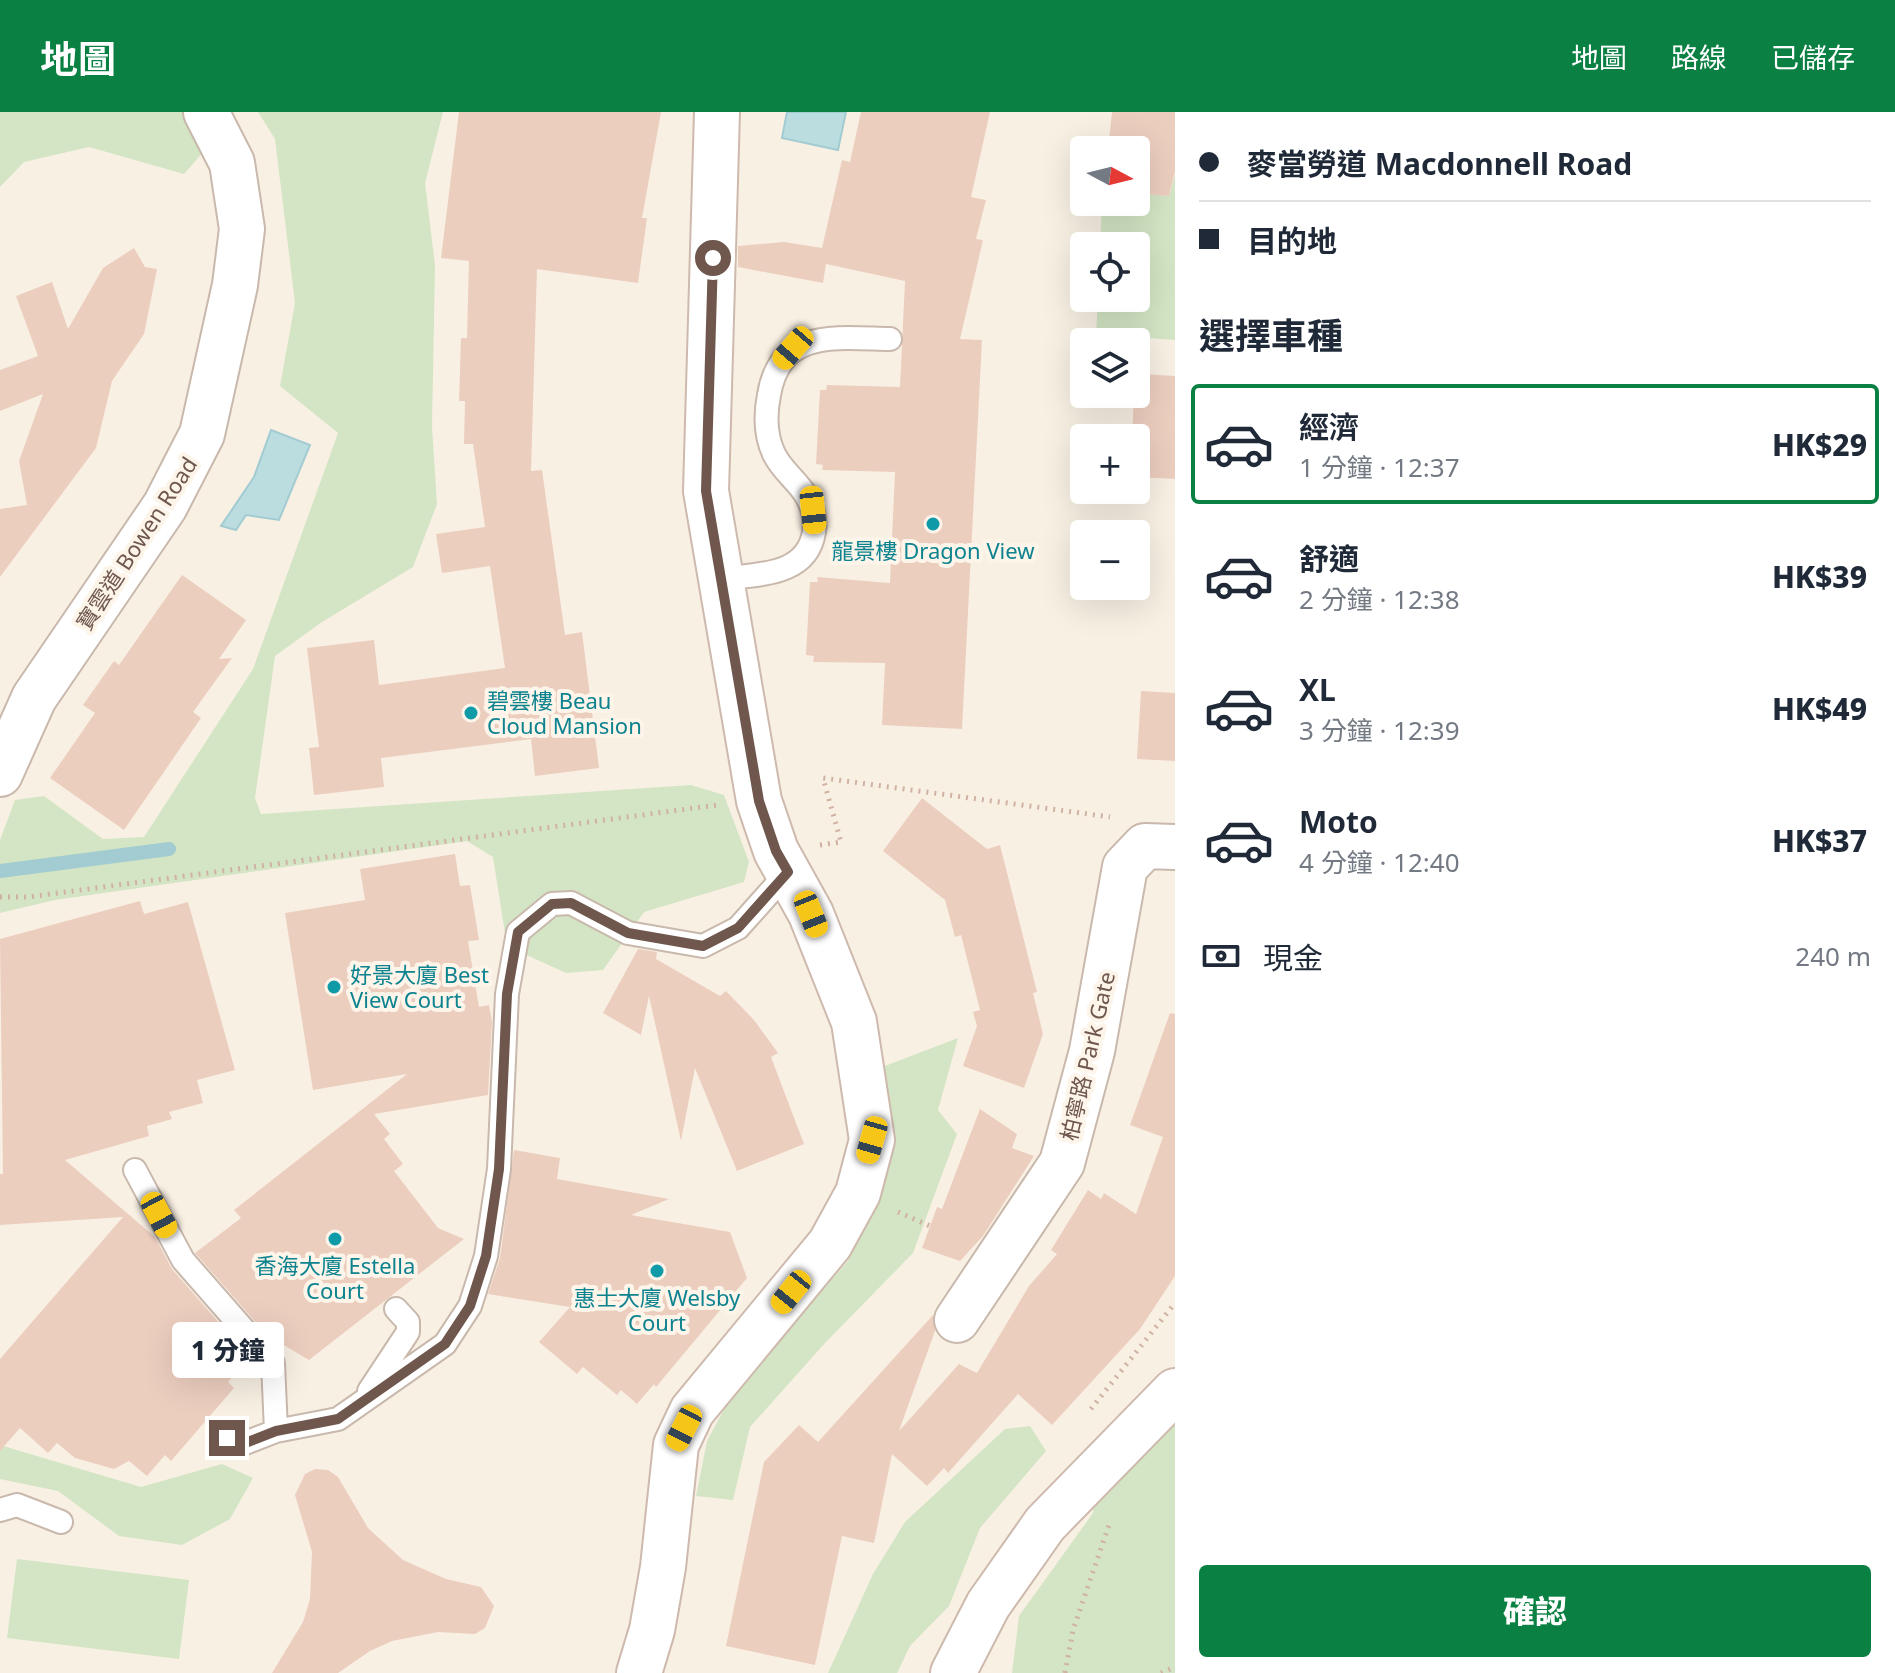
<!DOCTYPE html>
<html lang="zh-TW">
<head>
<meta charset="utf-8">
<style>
  :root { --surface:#fff; --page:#f2f2f3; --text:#1f2937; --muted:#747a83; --line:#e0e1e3; --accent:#0b8043 }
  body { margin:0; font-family:"Noto Sans","Noto Sans TC",sans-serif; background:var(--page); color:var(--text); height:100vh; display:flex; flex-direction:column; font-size:30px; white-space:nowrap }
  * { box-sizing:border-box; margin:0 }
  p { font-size:26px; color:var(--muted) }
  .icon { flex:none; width:44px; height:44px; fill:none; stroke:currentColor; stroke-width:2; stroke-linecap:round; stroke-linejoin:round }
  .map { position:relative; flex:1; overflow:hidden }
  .panel { display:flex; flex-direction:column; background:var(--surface); width:720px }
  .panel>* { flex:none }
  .guide { display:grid; align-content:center; height:176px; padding:0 24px; background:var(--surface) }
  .needle { width:52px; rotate:97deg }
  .buttons { position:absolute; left:1070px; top:24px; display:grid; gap:16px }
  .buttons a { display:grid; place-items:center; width:80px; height:80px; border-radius:8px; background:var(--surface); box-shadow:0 8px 32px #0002; font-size:40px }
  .end { position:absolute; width:36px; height:36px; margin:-18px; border:10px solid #6f574d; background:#fff; box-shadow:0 0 0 4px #fff }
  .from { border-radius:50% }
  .bubble { position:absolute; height:56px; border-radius:8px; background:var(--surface); box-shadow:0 8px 32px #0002; font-size:26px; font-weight:800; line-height:56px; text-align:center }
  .car { position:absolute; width:24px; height:48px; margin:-24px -12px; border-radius:10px; box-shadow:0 0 6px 2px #0007; background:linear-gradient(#f5c518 24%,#345 0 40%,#f5c518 0 76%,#345 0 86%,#f5c518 0) }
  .guide b { display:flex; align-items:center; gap:28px; height:76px; font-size:30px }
  .guide b+b { border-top:2px solid var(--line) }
  .guide i { width:20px; height:20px; background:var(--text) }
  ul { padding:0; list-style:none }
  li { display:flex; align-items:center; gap:24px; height:120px; margin:0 16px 12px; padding:0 8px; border:4px solid transparent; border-radius:8px }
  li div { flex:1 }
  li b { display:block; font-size:30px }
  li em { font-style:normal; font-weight:800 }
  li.current { border-color:var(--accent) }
  li>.icon { width:72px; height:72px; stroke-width:1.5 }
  h2 { padding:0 24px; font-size:36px; line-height:96px }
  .pay { display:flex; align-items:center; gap:20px; height:88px; padding:0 24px; font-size:30px }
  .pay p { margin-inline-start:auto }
  .cta { display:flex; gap:16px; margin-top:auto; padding:16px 24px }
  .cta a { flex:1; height:92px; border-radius:8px; background:var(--accent); color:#fff; font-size:32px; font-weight:800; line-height:92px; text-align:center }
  header { display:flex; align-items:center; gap:48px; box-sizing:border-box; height:112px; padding:0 40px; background:var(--accent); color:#fff }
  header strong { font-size:38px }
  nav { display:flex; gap:44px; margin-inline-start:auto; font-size:28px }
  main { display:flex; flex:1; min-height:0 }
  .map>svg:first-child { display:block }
  .green { fill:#d3e5c4 }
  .water { fill:#bbdde0; stroke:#a2ccd1; stroke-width:2 }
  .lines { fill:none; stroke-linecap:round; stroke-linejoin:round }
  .stream { stroke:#a2ccd1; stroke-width:14 }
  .building { fill:#eccebf }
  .lane-casing { stroke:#c9b8ac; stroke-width:26 }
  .street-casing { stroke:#c9b8ac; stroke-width:48 }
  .secondary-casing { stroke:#ceb9ad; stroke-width:48 }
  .path { stroke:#d0b2a2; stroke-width:5; stroke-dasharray:2 6; stroke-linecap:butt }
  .lane { stroke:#fff; stroke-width:22 }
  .street { stroke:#fff; stroke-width:44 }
  .secondary { stroke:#fff; stroke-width:44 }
  .route { stroke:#6f574d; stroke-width:10 }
  .culture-dot { fill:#0f9aa8; stroke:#fdf4ea; stroke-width:3 }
  .labels { text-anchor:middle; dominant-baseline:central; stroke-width:8; stroke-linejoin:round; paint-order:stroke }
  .street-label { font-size:22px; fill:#6f574d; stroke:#fdf4ea }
  .culture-label { font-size:22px; fill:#0d838f; stroke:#fdf4ea }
</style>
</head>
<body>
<header>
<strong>地圖</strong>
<nav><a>地圖</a><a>路線</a><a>已儲存</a></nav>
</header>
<main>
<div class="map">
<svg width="1175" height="1561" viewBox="0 0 1175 1561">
  <rect width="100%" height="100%" fill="#f9f0e4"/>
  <path class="green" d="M0,0H184L204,39L184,62L89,35L24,50L0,75Z
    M258,0H443L425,71L435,153L432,315L437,392L413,455L322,510L275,544L255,686L261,702L691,673L724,683L749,750L744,770L644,800L603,858L566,861L507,834L493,745L467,729L55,788L0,801V728L15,688L44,684L103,727L144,725L253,557L338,321L280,274L295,191L275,27Z
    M1175,63V228L1096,222L1098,186H1136V134H1100L1102,90H1136V81L1169,84Z
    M958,926L938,998L957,1022L913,1141L825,1231L750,1315L733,1388L696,1384L707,1329L734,1279L848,1149L882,1069L885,954Z
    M1175,1255V1561H1012L1019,1504L1093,1401L1103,1334Z
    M1030,1314L1046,1339L980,1416L949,1494L910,1534L897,1561H828L873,1462L905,1410L1005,1317Z
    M0,1333L141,1375L222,1352L253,1366L230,1407L182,1433L119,1424L58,1379L0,1367Z
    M17,1447L189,1468L179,1547L7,1526Z"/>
  <path class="water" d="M787,0H846L838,38L782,26Z
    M271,318L310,333L279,408L246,403L236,418L221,414L254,365Z"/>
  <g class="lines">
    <path class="stream" d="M0,759L169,737"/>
  </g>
  <path class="building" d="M459,0H661L642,106H647L638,171L537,157L531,359L542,358L565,523L582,520L599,656L535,664L531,627L381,646L384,675L314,683L309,636L319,635L307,536L374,528L379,573L505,556L490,454L442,461L436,422L485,415L473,332H464L465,289H459L461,226H467L469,149L441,146Z
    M861,0H990L971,85L986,88L976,127L983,128L960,227L982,228L962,617L882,613L885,551L813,550L814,544L806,543L810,470H818L817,465L890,471L895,360L822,358L823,353L816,352L820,278H826L827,273L900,275L905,169L826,152L823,171L738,155V134L784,130L822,136L842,48L850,50Z
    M1112,0H1175V60L1169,84L1136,81V38H1108Z
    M134,136L145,155L157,157L144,222L112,269L96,336L0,465V397L27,393L19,349L43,282L0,299V258L38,244L16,184L52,170L68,217L103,156Z
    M1142,262L1175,264V367L1136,365L1138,338L1136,326H1132L1134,284H1140Z
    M182,463L246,508L219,547L232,546L193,600L201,606L124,718L50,666L95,601L83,593L114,549L119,553Z
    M1141,579L1175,581V649L1137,647Z
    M922,686L987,737L1000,733L1037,880L1033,881L1043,922L1024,976L963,954L977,914L973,900L980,898L961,823L955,825L945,788L883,739Z
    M455,742L460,774L470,773L479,828L468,829L479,895L489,893L492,910L488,983L374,1002L390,1022L384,1027L403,1052L394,1059L438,1116L464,1127L309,1248L267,1223L195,1141L241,1106L234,1098L407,962L313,978L285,801L365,788L360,757Z
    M140,789L144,802L188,790L235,958L197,968L203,991L169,1000L172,1007L147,1014L149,1024L65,1048L155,1125L172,1157L249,1245L228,1270L234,1276L171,1349L165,1343L147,1364L129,1349L114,1357L75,1346L57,1331L48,1341L20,1316L0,1339V1247L123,1105L0,1113V1062H3L0,827Z
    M638,837L657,840L656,847L720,884L726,879L754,908L778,941L771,945L804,1032L737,1059L695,956L681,1029L649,884L641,923L603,901Z
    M1170,901L1175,902V1164L1140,1217L1052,1313L1018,1282L948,1361L944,1356L927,1374L892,1342L874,1431L842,1424L815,1553L726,1534L764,1350L799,1313L818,1330L933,1203L935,1219L899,1319L959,1252L977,1261L1029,1174L1057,1142L1051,1138L1088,1078L1101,1087L1104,1081L1136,1102L1163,1025L1130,1013Z
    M980,997L1017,1022L1012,1036L1034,1044L983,1124L960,1149L922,1136L937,1095L942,1097Z
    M514,1038L560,1046L557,1067L669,1087L631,1103L730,1120L747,1166L656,1275L654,1272L637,1292L621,1278L617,1283L583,1255L577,1262L539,1230L570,1195L488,1182L500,1146Z
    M315,1357L328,1358L338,1365L368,1416L403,1448L446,1467L481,1475L494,1494L485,1516L475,1522L438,1520L392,1529L370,1539L338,1561H272L303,1510L310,1487L312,1440L295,1383L305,1362Z"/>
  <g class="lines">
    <defs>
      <path id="lane" d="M720,467C756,462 807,465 814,420C816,408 813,396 807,385C798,369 782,359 774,342C765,323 765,303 769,283C780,216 837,226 890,227
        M135,1058L183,1148L273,1251L276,1319
        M369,1279L408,1220V1210L396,1197
        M227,1326L240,1333L276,1319L338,1307L445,1232L470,1194L486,1144L499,1057L507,882L518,820L552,792L571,791L628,821L703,834L738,816L788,760
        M0,1398L17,1393L61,1410"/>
      <path id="street" d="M0,662L34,586L165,394L202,322L235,173L242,117L232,51L206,0
        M957,1208L1062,1051L1092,939L1125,755L1145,734L1175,735"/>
      <path id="secondary" d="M639,1561L652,1518L663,1455L676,1333L692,1299L830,1132L858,1081L872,1028L854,910L811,802L776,739L759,689L706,379L717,0
        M953,1561L988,1493L1045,1412L1175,1279"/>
    </defs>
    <use href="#lane" class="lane-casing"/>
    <use href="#street" class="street-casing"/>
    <use href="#secondary" class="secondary-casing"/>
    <path class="path" d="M820,733L841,730L823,666L1110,705
      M0,785H28L717,693
      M898,1100L930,1114
      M1091,1297L1175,1191
      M1065,1561L1073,1518L1109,1413
      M1161,1561L1175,1555"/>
    <use href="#lane" class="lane"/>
    <use href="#street" class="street"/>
    <use href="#secondary" class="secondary"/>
  </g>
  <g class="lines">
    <path class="route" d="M227,1326L240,1333L276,1319L338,1307L445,1232L470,1194L486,1144L499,1057L507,882L518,820L552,792L571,791L628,821L703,834L738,816L788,760L776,739L759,689L706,379L713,146"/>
  </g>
  <g class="culture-dot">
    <circle cx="933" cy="412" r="8"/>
    <circle cx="471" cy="601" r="8"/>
    <circle cx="334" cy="875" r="8"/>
    <circle cx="335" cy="1127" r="8"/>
    <circle cx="657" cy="1159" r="8"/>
  </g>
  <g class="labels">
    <g class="street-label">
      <text transform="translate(136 431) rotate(-57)">寶雲道 Bowen Road</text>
      <text transform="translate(1087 944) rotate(-77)">柏寧路 Park Gate</text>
    </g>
    <g class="culture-label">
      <text x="933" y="438">龍景樓 Dragon View</text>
      <text x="487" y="588" text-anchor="start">碧雲樓 Beau<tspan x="487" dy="25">Cloud Mansion</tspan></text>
      <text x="350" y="862" text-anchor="start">好景大廈 Best<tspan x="350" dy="25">View Court</tspan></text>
      <text x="335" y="1153">香海大廈 Estella<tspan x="335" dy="25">Court</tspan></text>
      <text x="657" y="1185">惠士大廈 Welsby<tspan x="657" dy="25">Court</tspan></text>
    </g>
  </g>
</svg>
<div class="buttons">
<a><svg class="needle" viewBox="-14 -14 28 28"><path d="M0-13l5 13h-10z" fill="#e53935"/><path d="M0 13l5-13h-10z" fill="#747a83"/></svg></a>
<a><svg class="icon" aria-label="locate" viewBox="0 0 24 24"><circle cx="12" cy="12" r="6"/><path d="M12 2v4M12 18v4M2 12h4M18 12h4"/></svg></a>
<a><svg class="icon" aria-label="layers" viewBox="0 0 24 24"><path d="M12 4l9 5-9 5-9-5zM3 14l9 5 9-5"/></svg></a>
<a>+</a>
<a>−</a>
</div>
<i class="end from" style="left:713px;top:146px"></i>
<i class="end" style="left:227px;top:1326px"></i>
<div class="bubble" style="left:172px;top:1210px;width:112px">1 分鐘</div>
<i class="car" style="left:793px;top:236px;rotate:221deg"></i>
<i class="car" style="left:813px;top:398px;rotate:174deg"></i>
<i class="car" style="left:811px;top:802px;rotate:158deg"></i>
<i class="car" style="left:872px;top:1028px;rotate:196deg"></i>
<i class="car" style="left:159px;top:1103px;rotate:152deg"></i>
<i class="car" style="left:791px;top:1180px;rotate:219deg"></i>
<i class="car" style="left:684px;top:1316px;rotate:207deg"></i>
</div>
<section class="panel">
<div class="guide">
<b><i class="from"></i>麥當勞道 Macdonnell Road</b>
<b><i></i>目的地</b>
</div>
<h2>選擇車種</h2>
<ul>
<li class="current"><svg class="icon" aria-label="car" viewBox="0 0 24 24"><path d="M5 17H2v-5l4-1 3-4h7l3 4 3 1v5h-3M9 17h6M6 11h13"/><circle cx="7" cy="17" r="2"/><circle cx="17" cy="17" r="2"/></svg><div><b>經濟</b><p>1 分鐘 · 12:37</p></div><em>HK$29</em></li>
<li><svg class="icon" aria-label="car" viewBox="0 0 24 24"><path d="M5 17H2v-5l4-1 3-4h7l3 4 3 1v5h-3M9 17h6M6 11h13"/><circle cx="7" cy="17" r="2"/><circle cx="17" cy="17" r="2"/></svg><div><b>舒適</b><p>2 分鐘 · 12:38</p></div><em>HK$39</em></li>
<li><svg class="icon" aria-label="car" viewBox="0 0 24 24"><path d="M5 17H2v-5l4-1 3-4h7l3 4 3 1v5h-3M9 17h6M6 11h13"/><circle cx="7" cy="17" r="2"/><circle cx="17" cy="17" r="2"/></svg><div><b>XL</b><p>3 分鐘 · 12:39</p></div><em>HK$49</em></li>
<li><svg class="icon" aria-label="car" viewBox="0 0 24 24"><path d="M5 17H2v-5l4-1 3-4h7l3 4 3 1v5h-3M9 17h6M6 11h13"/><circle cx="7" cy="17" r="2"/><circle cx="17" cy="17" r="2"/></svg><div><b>Moto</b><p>4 分鐘 · 12:40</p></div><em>HK$37</em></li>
</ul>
<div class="pay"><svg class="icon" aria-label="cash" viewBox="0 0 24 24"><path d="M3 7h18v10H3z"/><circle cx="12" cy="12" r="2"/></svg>現金<p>240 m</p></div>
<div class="cta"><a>確認</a></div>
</section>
</main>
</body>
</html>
